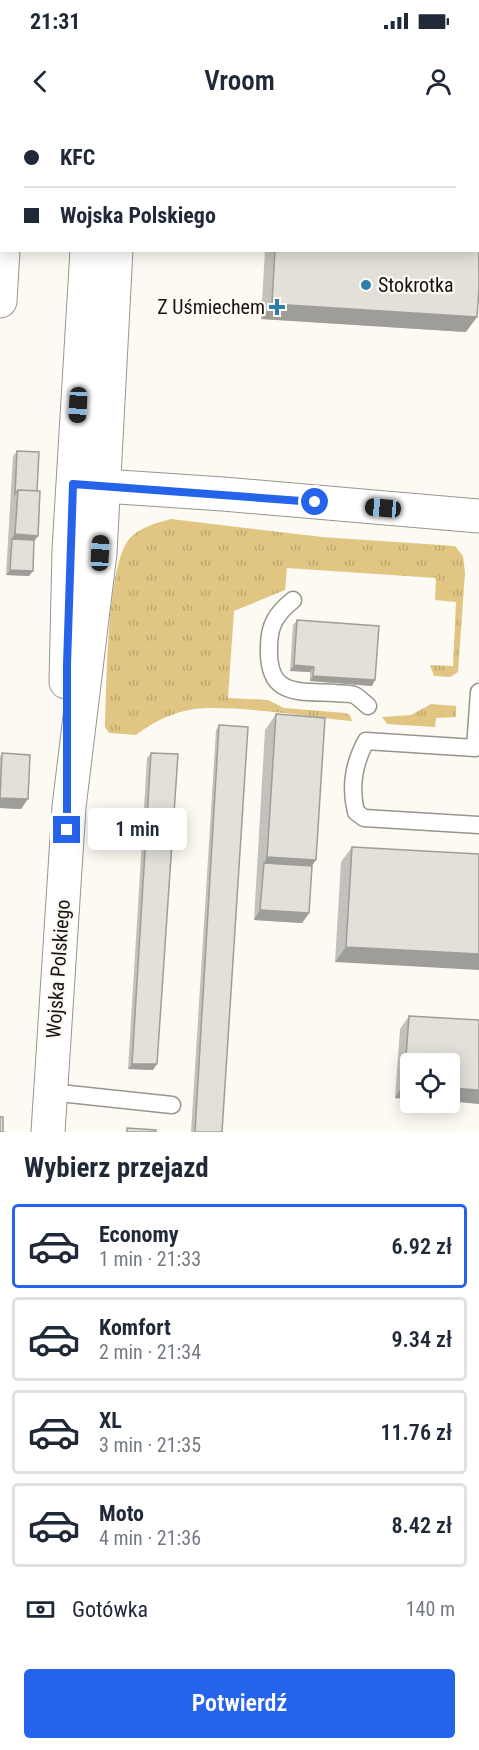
<!DOCTYPE html>
<html lang="pl">
<head>
<meta charset="utf-8">
<style>
  :root { --surface:#fff; --page:#f6f6f7; --text:#1f2937; --muted:#747a83; --line:#e0e1e3; --accent:#2563eb }
  body { margin:0; font-family:"Roboto Condensed",sans-serif; background:var(--page); color:var(--text); height:100vh; display:flex; flex-direction:column; font-size:22px; white-space:nowrap }
  * { box-sizing:border-box; margin:0 }
  p { font-size:20px; color:var(--muted) }
  .icon { flex:none; width:33px; height:33px; fill:none; stroke:currentColor; stroke-width:2; stroke-linecap:round; stroke-linejoin:round }
  .map { position:relative; height:1012px; overflow:hidden }
  .panel { display:flex; flex-direction:column; background:var(--surface); flex:1 }
  .panel>* { flex:none }
  .guide { position:absolute; left:0px; top:0px; width:480px; height:132px; box-shadow:0 3px 15px #0003; display:grid; align-content:center; height:132px; padding:0 24px; background:var(--surface) }
  .buttons { position:absolute; left:400px; top:933px; display:grid; gap:12px }
  .buttons a { display:grid; place-items:center; width:60px; height:60px; border-radius:6px; background:var(--surface); box-shadow:0 3px 15px #0003; font-size:30px }
  .end { position:absolute; width:27px; height:27px; margin:-14px; border:8px solid #2563eb; background:#fff; box-shadow:0 0 0 3px #fff }
  .from { border-radius:50% }
  .bubble { position:absolute; height:42px; border-radius:6px; background:var(--surface); box-shadow:0 3px 15px #0003; font-size:20px; font-weight:600; line-height:42px; text-align:center }
  .car { position:absolute; width:18px; height:36px; margin:-18px -9px; border-radius:8px; box-shadow:0 0 4px 2px #0007; background:linear-gradient(#222 24%,#8ab4d8 0 40%,#222 0 76%,#8ab4d8 0 86%,#222 0) }
  .guide b { display:flex; align-items:center; gap:21px; height:57px; font-size:22px }
  .guide b+b { border-top:2px solid var(--line) }
  .guide i { width:15px; height:15px; background:var(--text) }
  ul { padding:0; list-style:none }
  li { display:flex; align-items:center; gap:18px; height:84px; margin:0 12px 9px; padding:0 12px; border:3px solid var(--line); border-radius:6px }
  li div { flex:1 }
  li b { display:block; font-size:22px }
  li em { font-style:normal; font-weight:600 }
  li.current { border-color:var(--accent) }
  li>.icon { width:54px; height:54px; stroke-width:1.5 }
  h2 { padding:0 24px; font-size:27px; line-height:72px }
  .pay { display:flex; align-items:center; gap:15px; height:66px; padding:0 24px; font-size:22px }
  .pay p { margin-inline-start:auto }
  .cta { display:flex; gap:12px; margin-top:auto; padding:12px 24px }
  .cta a { flex:1; height:69px; border-radius:6px; background:var(--accent); color:#fff; font-size:24px; font-weight:600; line-height:69px; text-align:center }
  .status { display:flex; justify-content:space-between; align-items:center; height:42px; padding:0 30px; background:var(--surface); direction:ltr }
  .status svg { height:16px; fill:currentColor }
  header { display:flex; justify-content:space-between; align-items:center; height:78px; padding:0 24px; background:var(--surface); font-size:27px; font-weight:600 }
  .map>svg:first-child { display:block }
  .grass { fill:url(#grass-tufts) }
  .lines { fill:none; stroke-linecap:round; stroke-linejoin:round }
  .service-casing { stroke:#97958e; stroke-width:19 }
  .minor-casing { stroke:#97958e; stroke-width:35 }
  .secondary-casing { stroke:#97958e; stroke-width:35 }
  .service { stroke:#fff; stroke-width:16 }
  .minor { stroke:#fff; stroke-width:33 }
  .secondary { stroke:#fff; stroke-width:33 }
  .wall { fill:#c2c1bb }
  .shaded-wall { fill:#9e9d98 }
  .building { fill:#e2e0d9; stroke:#9e9d98; stroke-width:1.5 }
  .route { stroke:#2563eb; stroke-width:8 }
  .poi-dot { fill:#2d7eaf; stroke:#fdfaf3; stroke-width:2 }
  .labels { text-anchor:middle; dominant-baseline:central; stroke-width:4.5; stroke-linejoin:round; paint-order:stroke }
  .poi-label { font-size:20px; fill:#151412; stroke:#fdfaf3; text-anchor:start }
  .street-label { font-size:20px; fill:#151412; stroke:#fdfaf3 }
</style>
</head>
<body>
<div class="status"><b>21:31</b><svg viewBox="0 0 49 12"><path d="M0 12V9h3v3zM5 12V6h3v6zM10 12V3h3v9zM15 12V0h3v12zM26 1h20v11H26zM47 4h2v5h-2z"/></svg></div>
<header><svg class="icon" aria-label="back" viewBox="0 0 24 24"><path d="M15 5l-7 7 7 7"/></svg>Vroom<svg class="icon" aria-label="person" viewBox="0 0 24 24"><circle cx="12" cy="8" r="4"/><path d="M4 21q1-7 8-7t8 7"/></svg></header>
<div class="map">
<svg width="479" height="1012" viewBox="0 0 479 1012">
  <defs>
    <pattern id="grass-tufts" width="24" height="20" patternUnits="userSpaceOnUse" patternTransform="scale(1.5)"><rect width="24" height="20" fill="#e0c583"/><path d="M3 7l-1-3M5 7V3M7 7l1-3M15 17l-1-3M17 17v-4M19 17l1-3" fill="none" stroke="#bfa870"/></pattern>
  </defs>
  <rect width="100%" height="100%" fill="#fdfaf3"/>
  <path class="grass" d="M171,399L322,417L455,426L463,436L465,453L458,552L450,557L434,556L430,545L453,546L456,482L435,480L436,458L287,448L285,470L234,491L228,578L268,580L284,588L345,593L350,595L352,601C307,597 252,587 208,588C182,588 155,600 136,615L109,613L105,607C107,568 106,444 130,418C140,407 157,403 171,399Z
    M431,584L456,586V597L436,598L435,607L387,604L382,597L411,595Z"/>
  <g class="lines">
    <defs>
      <path id="service" d="M293,480C276,494 269,505 269,527C267,577 297,571 335,573C340,574 349,573 354,575C359,577 364,583 368,586
        M479,572L475,628L366,621C354,643 350,668 356,692L364,698L479,705
        M50,972L172,985"/>
      <path id="minor" d="M10,2V0
        M0,181L3,130
        M74,364L223,374L479,396"/>
      <path id="secondary" d="M96,2V0
        M123,2V0
        M66,562L69,430L87,130
        M48,1012L69,687L100,433L116,130"/>
    </defs>
    <use href="#service" class="service-casing"/>
    <use href="#minor" class="minor-casing"/>
    <use href="#secondary" class="secondary-casing"/>
    <use href="#service" class="service"/>
    <use href="#minor" class="minor"/>
    <use href="#secondary" class="secondary"/>
  </g>
  <path class="wall" d="M197,0H252V2H197Z
    M273,0H470V2H273Z
    M265,130H478L466,212L261,199Z
    M17,331L37,371L38,416L34,420L33,451L29,456L6,455L13,336Z
    M297,500L372,566L310,561V552L290,551L293,505Z
    M276,594L316,740L312,746L309,793L302,803L254,800L265,610Z
    M219,605L222,1012H191L216,610Z
    M2,633L21,689L0,688V637Z
    M151,633L153,950L128,949L147,638Z
    M352,727L479,734L335,842L341,742Z
    M409,896L479,900V984L450,981V944H411V979L395,978L400,909Z"/>
  <path class="shaded-wall" d="M272,184L477,197L466,212L261,199Z
    M15,414L38,416L31,426L12,419Z
    M10,450L33,451L29,456L6,455Z
    M294,545L314,547L310,552L290,551Z
    M313,556L375,560L372,566L310,561Z
    M0,678L28,679L21,689L0,688Z
    M267,737L316,740L305,755L264,743Z
    M260,790L309,793L302,803L254,800Z
    M346,827L479,834V850L335,842Z
    M132,944H157L153,950L128,949Z
    M404,964L411,965V979L395,978Z
    M450,968L479,970V984L450,981Z"/>
  <path class="building" d="M206,0H252V2H206Z
    M283,0H470V2H283Z
    M478,39L479,168L477,197L272,184L275,130H478Z
    M17,331L39,332L37,371L18,370L15,374Z
    M18,370L40,371L38,416L15,414Z
    M12,419L34,420L33,451L10,450Z
    M297,500L379,506L375,560L313,556L314,547L294,545Z
    M276,594L325,598L316,740L267,737Z
    M219,605L248,607L222,1012H195Z
    M2,633L30,635L28,679L0,678Z
    M151,633L178,634L157,944H132Z
    M352,727L479,734V834L346,827Z
    M264,743L312,746L309,793L260,790Z
    M409,896L479,900V970L450,968V944H411V965L404,964Z
    M0,997H3V1012H0Z
    M127,1008L156,1010V1012H127Z"/>
  <g class="lines">
    <path class="route" d="M67,710V545L73,364L315,382"/>
  </g>
  <g class="poi-dot">
    <circle cx="366" cy="165" r="6"/>
    <path d="M274 178h6v6h6v6h-6v6h-6v-6h-6v-6h6z"/>
  </g>
  <g class="labels">
    <g class="poi-label">
      <text x="378" y="165">Stokrotka</text>
      <text x="265" y="187" text-anchor="end">Z Uśmiechem</text>
    </g>
    <g class="street-label">
      <text transform="translate(58 849) rotate(-86)">Wojska Polskiego</text>
    </g>
  </g>
</svg>
<div class="buttons">
<a><svg class="icon" aria-label="locate" viewBox="0 0 24 24"><circle cx="12" cy="12" r="6"/><path d="M12 2v4M12 18v4M2 12h4M18 12h4"/></svg></a>
</div>
<i class="end from" style="left:315px;top:382px"></i>
<i class="end" style="left:67px;top:710px"></i>
<div class="bubble" style="left:88px;top:688px;width:99px">1 min</div>
<i class="car" style="left:78px;top:285px;rotate:183deg"></i>
<i class="car" style="left:383px;top:388px;rotate:275deg"></i>
<i class="car" style="left:100px;top:433px;rotate:3deg"></i>
<div class="guide">
<b><i class="from"></i>KFC</b>
<b><i></i>Wojska Polskiego</b>
</div>
</div>
<section class="panel">
<h2>Wybierz przejazd</h2>
<ul>
<li class="current"><svg class="icon" aria-label="car" viewBox="0 0 24 24"><path d="M5 17H2v-5l4-1 3-4h7l3 4 3 1v5h-3M9 17h6M6 11h13"/><circle cx="7" cy="17" r="2"/><circle cx="17" cy="17" r="2"/></svg><div><b>Economy</b><p>1 min · 21:33</p></div><em>6.92 zł</em></li>
<li><svg class="icon" aria-label="car" viewBox="0 0 24 24"><path d="M5 17H2v-5l4-1 3-4h7l3 4 3 1v5h-3M9 17h6M6 11h13"/><circle cx="7" cy="17" r="2"/><circle cx="17" cy="17" r="2"/></svg><div><b>Komfort</b><p>2 min · 21:34</p></div><em>9.34 zł</em></li>
<li><svg class="icon" aria-label="car" viewBox="0 0 24 24"><path d="M5 17H2v-5l4-1 3-4h7l3 4 3 1v5h-3M9 17h6M6 11h13"/><circle cx="7" cy="17" r="2"/><circle cx="17" cy="17" r="2"/></svg><div><b>XL</b><p>3 min · 21:35</p></div><em>11.76 zł</em></li>
<li><svg class="icon" aria-label="car" viewBox="0 0 24 24"><path d="M5 17H2v-5l4-1 3-4h7l3 4 3 1v5h-3M9 17h6M6 11h13"/><circle cx="7" cy="17" r="2"/><circle cx="17" cy="17" r="2"/></svg><div><b>Moto</b><p>4 min · 21:36</p></div><em>8.42 zł</em></li>
</ul>
<div class="pay"><svg class="icon" aria-label="cash" viewBox="0 0 24 24"><path d="M3 7h18v10H3z"/><circle cx="12" cy="12" r="2"/></svg>Gotówka<p>140 m</p></div>
<div class="cta"><a>Potwierdź</a></div>
</section>
</body>
</html>
